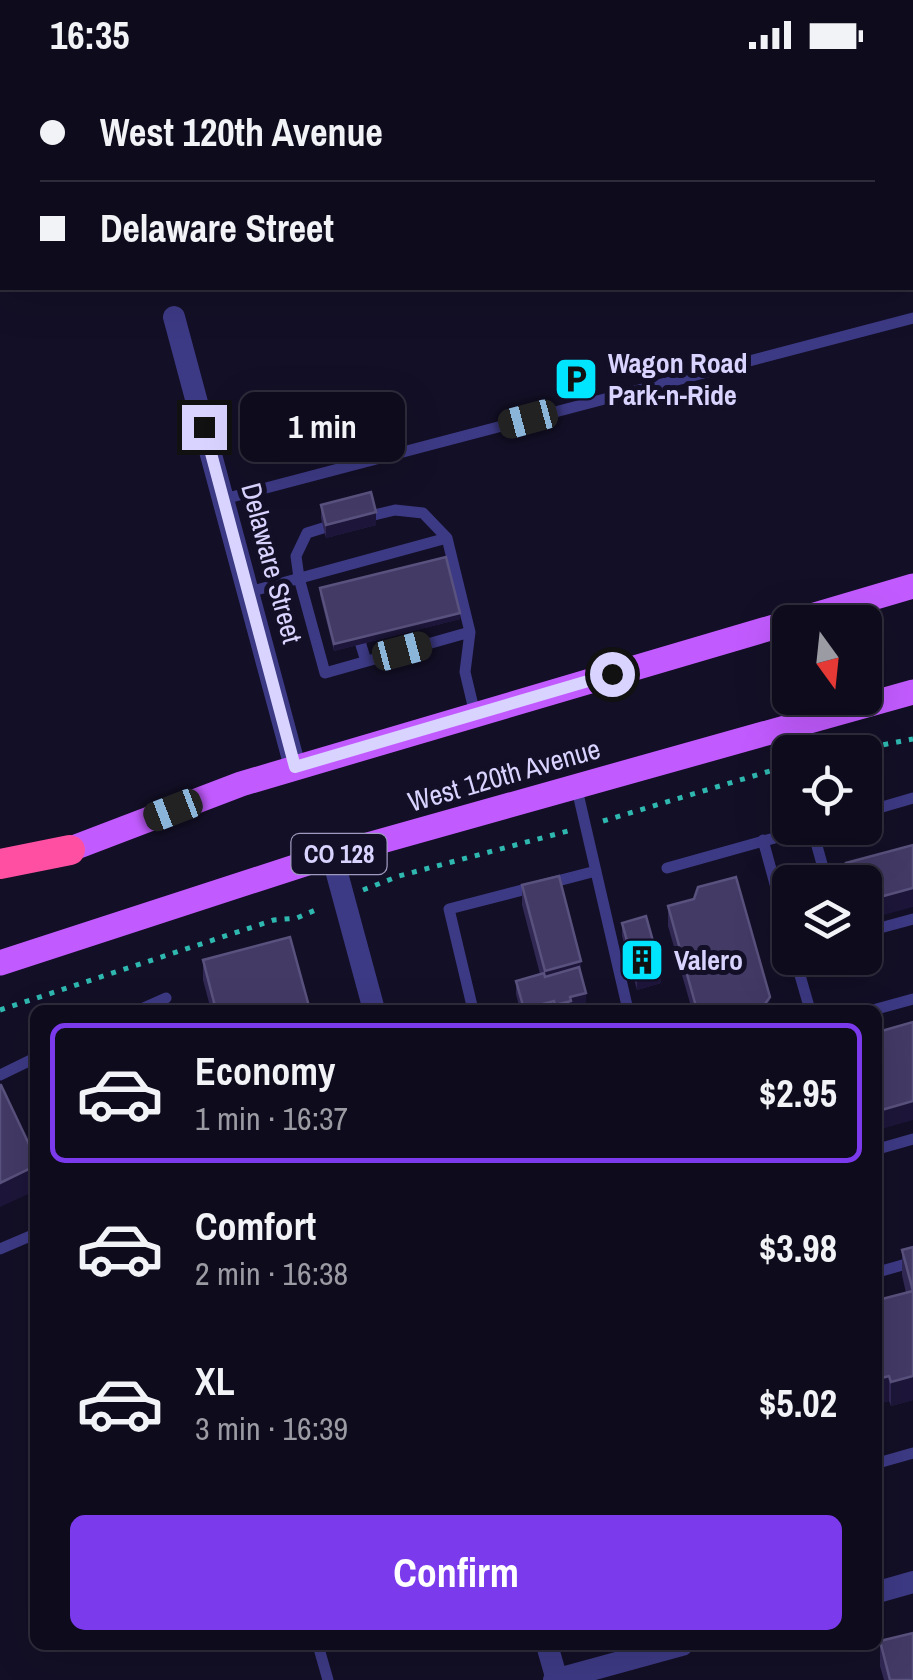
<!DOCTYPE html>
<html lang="en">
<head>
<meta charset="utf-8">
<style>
  :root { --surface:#0e0b1c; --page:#171425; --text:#f1f3f6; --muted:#9b9ba3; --line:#2e2b3b; --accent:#7c3aed }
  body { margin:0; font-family:"Archivo Narrow",sans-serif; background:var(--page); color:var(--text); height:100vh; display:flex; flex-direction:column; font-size:38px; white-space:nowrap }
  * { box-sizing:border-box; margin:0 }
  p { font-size:32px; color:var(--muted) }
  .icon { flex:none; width:55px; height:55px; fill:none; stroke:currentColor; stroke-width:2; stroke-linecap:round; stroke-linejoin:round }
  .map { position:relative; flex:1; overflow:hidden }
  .side { position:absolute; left:30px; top:935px; width:852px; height:645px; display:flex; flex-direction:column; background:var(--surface); border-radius:15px; box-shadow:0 10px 40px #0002,0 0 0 2px var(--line) }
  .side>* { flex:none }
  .banner { position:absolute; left:0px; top:0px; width:915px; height:220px; box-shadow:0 10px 40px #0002,0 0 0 2px var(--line); display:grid; align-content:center; height:220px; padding:0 40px; background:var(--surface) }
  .needle { width:65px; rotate:165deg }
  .fabs { position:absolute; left:772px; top:535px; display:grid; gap:20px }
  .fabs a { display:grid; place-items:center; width:110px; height:110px; border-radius:15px; background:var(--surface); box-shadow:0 10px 40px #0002,0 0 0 2px var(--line); font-size:50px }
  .end { position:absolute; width:45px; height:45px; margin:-22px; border:12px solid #d9d4ff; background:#111; box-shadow:0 0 0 5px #111 }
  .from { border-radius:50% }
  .bubble { position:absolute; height:70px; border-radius:15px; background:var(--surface); box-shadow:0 10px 40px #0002,0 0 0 2px var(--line); font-size:32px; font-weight:700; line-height:70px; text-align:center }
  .car { position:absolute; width:30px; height:60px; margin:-30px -15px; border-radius:12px; box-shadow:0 0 8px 2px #0007; background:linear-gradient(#222 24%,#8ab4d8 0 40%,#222 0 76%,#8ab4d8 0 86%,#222 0) }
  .banner b { display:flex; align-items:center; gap:35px; height:95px; font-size:38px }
  .banner b+b { border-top:2px solid var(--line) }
  .banner i { width:25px; height:25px; background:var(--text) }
  ul { padding:18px 0 0; list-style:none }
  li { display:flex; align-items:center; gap:30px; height:140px; margin:0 20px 15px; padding:0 20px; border:5px solid transparent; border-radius:15px }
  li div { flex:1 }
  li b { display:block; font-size:38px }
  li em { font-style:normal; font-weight:700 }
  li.on { border-color:var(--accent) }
  li>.icon { width:90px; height:90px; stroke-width:1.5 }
  .primary-button { display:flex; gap:20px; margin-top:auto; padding:20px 40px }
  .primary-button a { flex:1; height:115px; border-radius:15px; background:var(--accent); color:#fff; font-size:40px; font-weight:700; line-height:115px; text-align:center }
  .status { display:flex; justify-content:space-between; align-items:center; height:70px; padding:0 50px; background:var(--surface); direction:ltr }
  .status svg { height:28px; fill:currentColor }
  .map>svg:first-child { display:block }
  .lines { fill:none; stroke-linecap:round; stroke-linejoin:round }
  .path { stroke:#2fb8b0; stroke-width:5; stroke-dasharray:5 8; stroke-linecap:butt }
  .service { stroke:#3d3a85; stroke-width:11 }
  .minor { stroke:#3d3a85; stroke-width:22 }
  .primary { stroke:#c25bff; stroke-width:25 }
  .motorway { stroke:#ff4fa3; stroke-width:30 }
  .wall { fill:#312854 }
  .shaded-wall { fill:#1d163a }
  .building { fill:#433a66; stroke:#5a527e; stroke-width:2.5 }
  .route { stroke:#d9d4ff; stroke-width:12 }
  .labels { text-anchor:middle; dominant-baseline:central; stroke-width:10; stroke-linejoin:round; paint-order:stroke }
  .shield { fill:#130f26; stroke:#9e99be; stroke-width:2.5 }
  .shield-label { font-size:25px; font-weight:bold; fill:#d9d4ff }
  .poi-label { font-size:28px; font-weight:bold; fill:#d9d4ff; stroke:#130f26; text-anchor:start }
  .street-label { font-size:28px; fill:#d9d4ff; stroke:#130f26 }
</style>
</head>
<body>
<div class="status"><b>16:35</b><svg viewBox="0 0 49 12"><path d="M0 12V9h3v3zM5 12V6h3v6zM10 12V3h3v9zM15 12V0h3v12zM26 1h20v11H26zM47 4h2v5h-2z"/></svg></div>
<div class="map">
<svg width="913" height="1610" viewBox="0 0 913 1610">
  <rect width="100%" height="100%" fill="#130f26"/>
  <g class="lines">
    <path class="path" d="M579,0L580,2
      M845,682L913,669
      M603,751L790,695
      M363,820L399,806L568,761
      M0,940L274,850L297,848L320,838"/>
    <path class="service" d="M432,0L434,2
      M865,0L866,2
      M623,2L633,0
      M912,180L913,181
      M224,429L913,248
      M374,445L395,440L423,443L447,468
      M323,458L307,463L296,486L299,508L325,603L470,562
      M249,522L447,468L470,562L465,602L475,644
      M361,575L366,591
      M576,715L628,940
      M865,742L913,728
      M812,758L827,812
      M763,770L790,869
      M667,798L810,758
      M865,862L913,849
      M795,888L810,940
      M139,940L166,928
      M473,940L449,839L596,801
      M873,940L913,929
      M0,1005L35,988
      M878,1079L913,1069
      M0,1179L35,1164
      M878,1202L913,1192
      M878,1393L913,1383
      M318,1575L328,1610"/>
    <path class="minor" d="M174,247L295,697
      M332,785L374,940
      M878,1522L913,1512
      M547,1575L557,1610
      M554,1610L682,1575"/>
    <path class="primary" d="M55,785L241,714L913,516
      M0,893L332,785L913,622"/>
    <path class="motorway" d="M0,794L70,780"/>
  </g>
  <path class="wall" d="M321,435L376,455L326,468L321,448Z
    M320,518L460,549L334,581L320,525Z
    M522,815L581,905L586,936L572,940H520L516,924V911L540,904L522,835Z
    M668,836L770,940H692L668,856Z
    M622,853L661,913L637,920L622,866Z
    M203,890L310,940H211L203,910Z
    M913,1177V1330L891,1336L889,1331L878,1334V1230L906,1223L902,1205V1180Z
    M880,1571L913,1610H884L880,1596Z"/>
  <path class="shaded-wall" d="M376,442V455L326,468V455Z
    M460,543V549L334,581V574Z
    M913,818V837L865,850V831Z
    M581,891V910L545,920V901Z
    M661,900V913L637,920V907Z
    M586,923V936L572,940H555V935L570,927Z
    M770,927V940H765V934Z
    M554,931V940H524V939Z
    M913,1031V1050L878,1060V1041Z
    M35,1096V1121L0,1137V1113Z
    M889,1306V1331L878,1334V1309Z
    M913,1306V1330L891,1336V1312Z"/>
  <path class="building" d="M371,422L376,442L326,455L321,435Z
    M446,487L460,543L334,574L320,518Z
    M913,775V818L865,831V812H851L846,793Z
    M559,806L581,891L545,901L522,815Z
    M736,807L770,927L765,934L767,940H697L668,836L694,829L698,817Z
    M646,846L661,900L637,907L622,853Z
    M290,867L310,940H216L203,890Z
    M579,897L586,923L570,927L571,931L555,935L554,931L524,939L516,911L544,903L545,907Z
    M913,952V1031L878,1041V962Z
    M0,1015H1L35,1087V1096L0,1113Z
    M913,1177V1306L891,1312L889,1306L878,1309V1230L913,1221L902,1180Z
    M913,1563V1610H890L880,1571Z"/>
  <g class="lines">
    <path class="route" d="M204,357L295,697L612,604"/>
  </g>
  <defs>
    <symbol id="parking-square" viewBox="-11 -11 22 22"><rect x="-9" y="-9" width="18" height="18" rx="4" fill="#00e5ff" stroke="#130f26"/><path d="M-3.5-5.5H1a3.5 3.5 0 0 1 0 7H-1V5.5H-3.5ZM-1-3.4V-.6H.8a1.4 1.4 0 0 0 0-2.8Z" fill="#111"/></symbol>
    <symbol id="building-square" viewBox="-11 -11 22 22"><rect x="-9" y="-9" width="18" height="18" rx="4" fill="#00e5ff" stroke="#130f26"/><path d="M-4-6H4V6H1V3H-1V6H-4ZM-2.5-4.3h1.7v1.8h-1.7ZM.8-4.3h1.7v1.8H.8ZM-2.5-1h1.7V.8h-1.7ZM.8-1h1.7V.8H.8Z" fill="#111"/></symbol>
  </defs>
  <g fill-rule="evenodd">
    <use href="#parking-square" x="551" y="284" width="50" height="50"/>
    <use href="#building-square" x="617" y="865" width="50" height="50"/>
  </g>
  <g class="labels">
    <rect class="shield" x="291.5" y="764" width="95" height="40" rx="8"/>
    <g class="shield-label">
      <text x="339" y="784">CO 128</text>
    </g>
    <g class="poi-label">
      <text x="608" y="293">Wagon Road<tspan x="608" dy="32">Park-n-Ride</tspan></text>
      <text x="674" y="890">Valero</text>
    </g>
    <g class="street-label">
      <text transform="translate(272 493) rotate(75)">Delaware Street</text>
      <text transform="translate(504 705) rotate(-16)">West 120th Avenue</text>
    </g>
  </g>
</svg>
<div class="fabs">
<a><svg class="needle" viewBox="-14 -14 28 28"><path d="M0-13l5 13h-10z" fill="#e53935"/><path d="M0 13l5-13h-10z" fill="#9b9ba3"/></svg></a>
<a><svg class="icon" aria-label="locate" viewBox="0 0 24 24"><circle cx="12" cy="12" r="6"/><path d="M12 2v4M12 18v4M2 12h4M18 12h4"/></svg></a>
<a><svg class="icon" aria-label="layers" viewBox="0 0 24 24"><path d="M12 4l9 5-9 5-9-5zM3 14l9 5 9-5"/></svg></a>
</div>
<i class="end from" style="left:612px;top:604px"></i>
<i class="end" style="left:204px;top:357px"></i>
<div class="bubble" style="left:240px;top:322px;width:165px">1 min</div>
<i class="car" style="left:528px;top:349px;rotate:255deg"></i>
<i class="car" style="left:402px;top:581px;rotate:75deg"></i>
<i class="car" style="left:173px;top:740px;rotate:249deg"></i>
<div class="banner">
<b><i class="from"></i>West 120th Avenue</b>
<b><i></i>Delaware Street</b>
</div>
<section class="side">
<ul>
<li class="on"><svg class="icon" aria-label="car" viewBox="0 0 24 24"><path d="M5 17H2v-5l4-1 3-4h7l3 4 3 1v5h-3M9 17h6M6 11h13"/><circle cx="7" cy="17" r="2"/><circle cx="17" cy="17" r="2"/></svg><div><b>Economy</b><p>1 min · 16:37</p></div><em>$2.95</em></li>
<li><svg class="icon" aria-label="car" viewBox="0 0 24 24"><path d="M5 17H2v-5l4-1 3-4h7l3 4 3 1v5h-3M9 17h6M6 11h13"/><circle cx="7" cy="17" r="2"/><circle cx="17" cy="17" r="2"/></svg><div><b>Comfort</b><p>2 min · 16:38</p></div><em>$3.98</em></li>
<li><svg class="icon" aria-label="car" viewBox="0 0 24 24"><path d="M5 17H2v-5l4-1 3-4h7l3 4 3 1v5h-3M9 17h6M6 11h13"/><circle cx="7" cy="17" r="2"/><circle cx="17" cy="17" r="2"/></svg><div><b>XL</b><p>3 min · 16:39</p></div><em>$5.02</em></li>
</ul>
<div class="primary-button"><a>Confirm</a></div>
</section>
</div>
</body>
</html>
